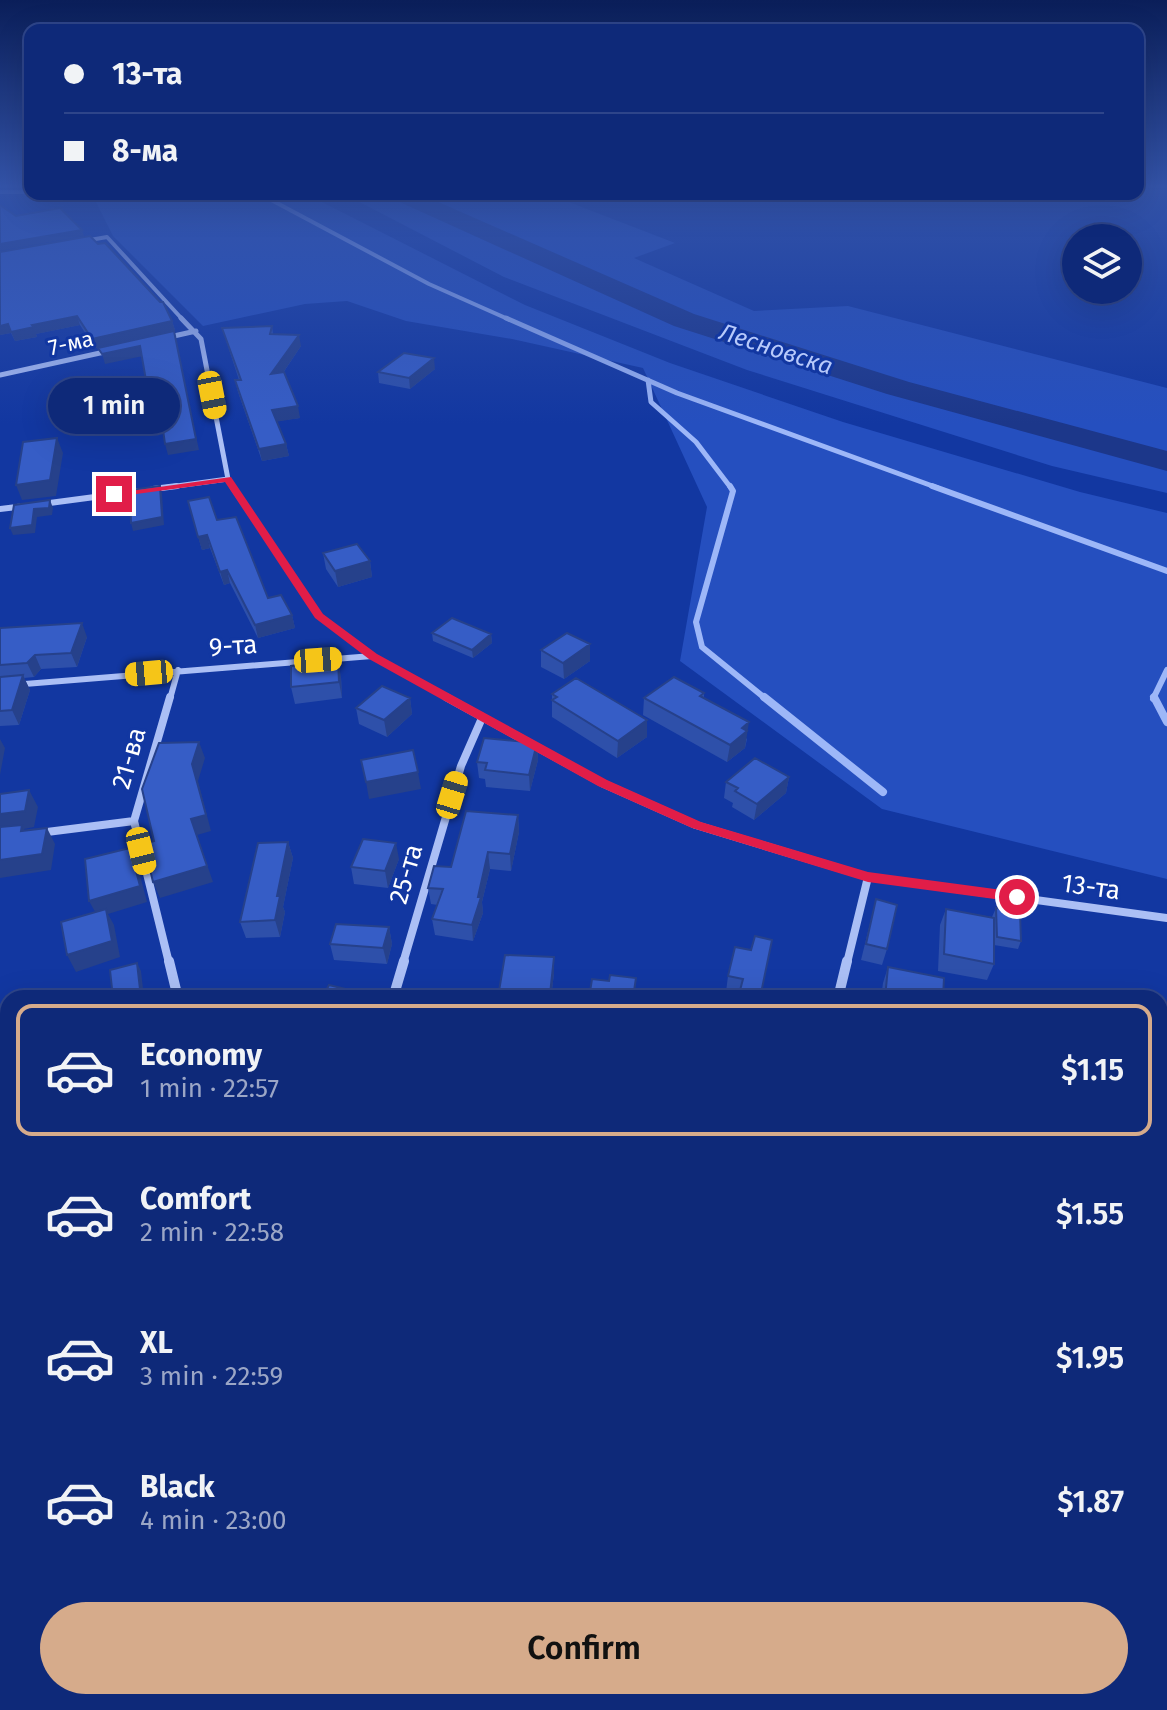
<!DOCTYPE html>
<html lang="en">
<head>
<meta charset="utf-8">
<style>
  :root { --surface:#0e2979; --page:#17317e; --text:#f1f3f6; --muted:#9ba6c6; --line:#2e458a; --accent:#d6ab8b }
  body { margin:0; font-family:"Fira Sans",sans-serif; background:var(--page); color:var(--text); height:100vh; display:flex; flex-direction:column; font-size:30px; white-space:nowrap }
  * { box-sizing:border-box; margin:0 }
  p { font-size:26px; color:var(--muted) }
  .icon { flex:none; width:44px; height:44px; fill:none; stroke:currentColor; stroke-width:2; stroke-linecap:round; stroke-linejoin:round }
  .map { position:relative; flex:1; overflow:hidden }
  .side { position:absolute; left:0px; top:990px; width:1168px; height:720px; display:flex; flex-direction:column; background:var(--surface); border-radius:24px 24px 0 0; box-shadow:0 8px 32px #0002,0 0 0 2px var(--line) }
  .side>* { flex:none }
  .guide { position:absolute; left:24px; top:24px; width:1120px; height:176px; border-radius:16px; box-shadow:0 8px 32px #0002,0 0 0 2px var(--line); display:grid; align-content:center; height:176px; padding:0 40px; background:var(--surface) }
  .controls { position:absolute; left:1062px; top:224px; display:grid; gap:16px }
  .controls a { display:grid; place-items:center; width:80px; height:80px; border-radius:50%; background:var(--surface); box-shadow:0 8px 32px #0002,0 0 0 2px var(--line); font-size:40px }
  .end { position:absolute; width:36px; height:36px; margin:-18px; border:10px solid #e11d48; background:#fff; box-shadow:0 0 0 4px #fff }
  .from { border-radius:50% }
  .bubble { position:absolute; height:56px; border-radius:28px; background:var(--surface); box-shadow:0 8px 32px #0002,0 0 0 2px var(--line); font-size:26px; font-weight:600; line-height:56px; text-align:center }
  .car { position:absolute; width:24px; height:48px; margin:-24px -12px; border-radius:10px; box-shadow:0 0 6px 2px #0007; background:linear-gradient(#f5c518 24%,#345 0 40%,#f5c518 0 76%,#345 0 86%,#f5c518 0) }
  .guide b { display:flex; align-items:center; gap:28px; height:76px; font-size:30px }
  .guide b+b { border-top:2px solid var(--line) }
  .guide i { width:20px; height:20px; background:var(--text) }
  ul { padding:14px 0 0; list-style:none }
  li { display:flex; align-items:center; gap:24px; height:132px; margin:0 16px 12px; padding:0 24px; border:4px solid transparent; border-radius:16px }
  li div { flex:1 }
  li b { display:block; font-size:30px }
  li em { font-style:normal; font-weight:600 }
  li.active { border-color:var(--accent) }
  li>.icon { width:72px; height:72px; stroke-width:1.5 }
  .action { display:flex; gap:16px; margin-top:auto; padding:16px 40px }
  .action a { flex:1; height:92px; border-radius:48px; background:var(--accent); color:#111; font-size:32px; font-weight:600; line-height:92px; text-align:center }
  .map>svg:first-child { display:block }
  .green { fill:#254fbf }
  .lines { fill:none; stroke-linecap:round; stroke-linejoin:round }
  .stream-far3 { stroke:#9db7f8; stroke-width:4 }
  .stream-far2 { stroke:#9db7f8; stroke-width:5 }
  .stream-far1 { stroke:#9db7f8; stroke-width:6 }
  .stream { stroke:#9db7f8; stroke-width:8 }
  .river { fill:#1c378a; fill-rule:evenodd }
  .minor-far5 { stroke:#abbff5; stroke-width:4 }
  .minor-far4 { stroke:#abbff5; stroke-width:5 }
  .minor-far3 { stroke:#abbff5; stroke-width:6 }
  .minor-far2 { stroke:#abbff5; stroke-width:8 }
  .minor-far1 { stroke:#abbff5; stroke-width:10 }
  .minor { stroke:#abbff5; stroke-width:12 }
  .tertiary { fill:#abbff5; fill-rule:evenodd }
  .wall { fill:#2e50aa }
  .shaded-wall { fill:#26418b }
  .building { fill:#365dc6; stroke:#26418b; stroke-width:2 }
  .route { fill:#e11d48 }
  .labels { text-anchor:middle; dominant-baseline:central; stroke-width:6; stroke-linejoin:round; paint-order:stroke }
  .far-street-label { font-size:22px; fill:#fff; stroke:#1237a1 }
  .far-water-label { font-size:24px; font-style:italic; fill:#b8cafb; stroke:#1237a1 }
  .street-label { font-size:26px; fill:#fff; stroke:#1237a1 }
</style>
</head>
<body>
<div class="map">
<svg width="1167" height="1710" viewBox="0 0 1167 1710">
  <rect width="100%" height="100%" fill="#1237a1"/>
  <path class="green" d="M92,194H306L525,305L670,363L843,422L1080,492L1167,513V879L882,809L680,661L707,507L643,368L512,339L406,321L347,301L305,304L203,326L113,236Z
    M344,194H548L675,243L634,258L754,311L848,306L1167,388V493L1052,466L747,370L504,277Z"/>
  <g class="lines">
    <path class="stream-far3" d="M0,192H30
      M260,194L429,284L510,320"/>
    <path class="stream-far2" d="M506,318L677,393L938,488
      M648,380L651,402L696,442L731,488"/>
    <path class="stream-far1" d="M730,486L733,491L696,622L702,647L766,699
      M932,486L1167,571
      M1153,699L1167,670"/>
    <path class="stream" d="M764,697L883,792
      M1154,697L1167,722"/>
    <path class="river" d="M390,194H420L694,314L909,382L1167,451V471L887,394L674,326L393,199Z"/>
    <path class="minor-far5" d="M84,241L107,237L183,320"/>
    <path class="minor-far4" d="M181,318L201,339L228,479L234,488
      M165,338L196,331
      M0,375L109,351
      M162,488L228,479"/>
    <path class="minor-far3" d="M232,486L319,616L373,656L450,699
      M153,489L177,486
      M42,504L140,491
      M0,509L25,506
      M0,686L372,656
      M170,699L178,670"/>
    <path class="minor-far2" d="M446,697L602,783L696,825L868,877L1167,918
      M39,833L134,821
      M169,963L134,821L170,697
      M403,963L461,766L482,718
      M847,963L868,877"/>
    <path class="minor-far1" d="M169,961L178,998
      M393,998L404,961
      M838,998L847,961
      M0,1251L8,1240
      M1160,1275L1167,1278"/>
    <path class="minor" d="M690,1710L692,1702"/>
    <path class="tertiary" d="M0,1476L8,1480V1503L0,1499Z
      M466,1702H520L523,1710H469Z"/>
  </g>
  <path class="wall" d="M0,252L172,321L175,330L95,348L80,325L36,334L37,337L15,341L11,333L0,335Z
    M272,326L273,334L301,346L283,373L300,418L277,421L286,444L289,456L262,461L238,392L235,380H239L222,328Z
    M435,369L410,389L379,383L378,372Z
    M188,501L217,520L268,598L292,615L295,628L258,638L230,583L224,585L210,548L202,550Z
    M323,553L370,561L372,577L338,587L326,569Z
    M0,628L87,637L77,667L41,669L34,677L24,678L30,690L19,725L0,726Z
    M432,633L491,634L492,643L473,658L433,641Z
    M541,650L590,661L564,679L541,667Z
    M341,677L342,698L295,704L291,687Z
    M704,693V698L747,739L745,748L727,762L643,715L644,698Z
    M552,694L647,720V737L617,758L552,717Z
    M410,698L412,714L387,737L359,724L356,708Z
    M537,743L538,760L530,791L486,787L485,779L479,778L477,762Z
    M789,777L786,793L754,820L732,807L733,803L724,798L726,782Z
    M518,815L519,832L511,871L490,869L482,902L483,913L473,941L435,935L432,919L438,905L431,904L428,888L451,867Z
    M288,842L293,858L283,907L285,912L280,937L246,938L240,922Z
    M399,859L388,888L354,884L351,867Z
    M876,899L887,949L882,965L861,960Z
    M996,908L1021,941L1018,949L994,945V964L987,980L938,971L940,925L946,909L992,917Z
    M389,927L392,944L387,964L334,960L330,944Z
    M751,950L739,995L726,992L728,976Z
    M888,967L943,998H881L883,983Z
    M554,973L551,998H500L499,991Z
    M8,1014V1068L0,1066V1016Z
    M0,1273L8,1276V1314L0,1311Z
    M0,1338L8,1341V1419L0,1415Z
    M1167,1462V1522L1160,1523V1464Z
    M740,1702H761L756,1709Z
    M1112,1702H1122L1167,1710H1101L1100,1706Z"/>
  <path class="shaded-wall" d="M82,230L84,236L0,251V244Z
    M77,316L80,325L36,334L37,337L15,341L11,332L32,325Z
    M172,321L175,330L95,348L92,339Z
    M8,324L11,333L0,335V326Z
    M174,331L199,450L168,455L165,444Z
    M299,335L301,346L274,386L271,374Z
    M140,346L143,356L105,364L102,354Z
    M434,358L435,369L410,389L409,378Z
    M298,406L300,418L275,422L272,410Z
    M160,408L163,419H155L151,409Z
    M57,438L63,453L56,496L22,500L16,485Z
    M286,444L289,456L262,461L259,449Z
    M160,486L162,494L164,525L133,531L131,523Z
    M50,500L53,508L52,515L37,517L35,533L13,535L10,528L34,509Z
    M207,535L210,548L202,550L198,537Z
    M370,561L372,577L338,587L335,571Z
    M227,570L230,583L224,585L220,572Z
    M292,615L295,628L258,638L255,625Z
    M82,623L87,637L77,667L71,653Z
    M491,634L492,643L473,658L472,650Z
    M590,644V661L564,679L563,663Z
    M35,655L41,669L34,677L27,663Z
    M338,660L341,677L342,698L339,682Z
    M23,675L30,690L19,725L12,710Z
    M410,698L412,714L387,737L384,720Z
    M647,720V737L617,758L618,741Z
    M749,722L745,748L727,762L730,745L742,728Z
    M0,739L5,748L0,775Z
    M199,742L205,758L198,781L211,831L197,835L213,882L160,898L153,882L191,819L192,764Z
    M537,743L538,760L530,791L529,775Z
    M418,772L421,789L369,799L366,782Z
    M789,777L786,793L754,820L757,804Z
    M29,790L38,807L34,827L24,829L31,842L0,832V814Z
    M518,815L519,832L511,871L510,854Z
    M47,828L55,844L51,870L0,878V860Z
    M288,842L293,858L283,907L285,912L280,937L275,920L277,896Z
    M396,843L399,859L388,888L385,871Z
    M130,848L137,864L147,902L108,914L114,925L120,957L76,972L67,955L98,917L89,901Z
    M488,852L490,869L482,902L483,913L473,941L472,925Z
    M389,927L392,944L387,964L383,948Z
    M554,957V973L551,998H550Z
    M137,963L141,971L144,998H141Z
    M8,1128V1157L5,1160L0,1154V1138Z
    M220,1702H228L231,1704L228,1710H216Z"/>
  <path class="building" d="M0,205L16,216L60,208L82,230L0,244Z
    M90,236L98,244L105,243L160,302H163L172,321L92,339L77,316L32,325L34,327L11,332L8,324L0,326V252Z
    M272,326L270,334L299,335L271,374L284,372L298,406L272,410L286,444L259,449L235,380H241L222,328Z
    M174,331L196,439L165,444L160,408L151,409L140,346L102,354L98,348Z
    M404,353L434,358L409,378L378,372Z
    M57,438L50,480L16,485L23,442Z
    M160,486L162,517L131,523L130,490Z
    M209,497L217,520L236,517L268,598L281,595L292,615L255,625L227,570L220,572L207,535L198,537L188,501Z
    M50,500L49,508L34,509L32,525L10,528L14,505Z
    M357,544L370,561L335,571L323,553Z
    M452,618L491,634L472,650L432,633Z
    M82,623L71,653L35,655L27,663L0,665V628Z
    M567,633L590,644L563,663L541,650Z
    M338,660L339,682L291,687V666Z
    M23,675L12,710L0,711V677Z
    M674,677L704,693L700,696L749,722L742,728L747,731L730,745L644,698Z
    M576,678L647,720L618,741L552,700L557,697L552,694Z
    M382,686L410,698L384,720L356,708Z
    M484,738L537,743L529,775L485,770L487,763L477,762Z
    M199,742L192,764L206,815L191,819L207,866L153,882L144,844L154,841L142,789L159,743Z
    M413,750L418,772L366,782L361,760Z
    M755,758L789,777L757,804L735,791L738,788L726,782Z
    M29,790L25,811L0,814V794Z
    M466,811L518,815L510,854L488,852L478,897H481L472,925L432,919L443,889L428,888L434,866L451,867Z
    M22,825L21,831L47,828L42,854L0,860V827Z
    M363,839L396,843L385,871L351,867Z
    M288,842L277,896H280L275,920L240,922L258,843Z
    M130,848L140,886L89,901L85,859Z
    M876,899L897,905L887,949L866,944Z
    M996,908L1020,912L1021,941L997,937Z
    M106,909L112,941L67,955L61,922Z
    M946,909L994,918V964L944,954Z
    M336,924L389,927L383,948L330,944Z
    M755,936L772,940L760,998H738L743,979L728,976L735,947L751,950Z
    M505,955L554,957L550,994L499,991Z
    M137,963L141,998H113L110,970Z
    M888,967L944,978L943,998H885Z
    M610,975L636,978L633,998H589L592,979L609,981Z
    M329,985L370,995L368,998H322Z
    M8,1014V1055L0,1053V1016Z
    M5,1078L8,1079V1128L0,1138V1084Z
    M0,1273L8,1276V1308L0,1305Z
    M0,1338L8,1341V1414L0,1411Z
    M1167,1462V1515L1163,1516L1160,1510V1464Z
    M125,1702H220L216,1710H121Z
    M1115,1702L1167,1708V1710H1116Z"/>
  <linearGradient id="sky" x2="0" y2="1"><stop stop-color="#0a1e59"/><stop offset="0.44" stop-color="#3353a8"/><stop offset="1" stop-color="#3353a8" stop-opacity="0"/></linearGradient>
  <rect width="1167" height="424" fill="url(#sky)"/>
  <path class="route" d="M231,477L323,614L377,654L607,780L701,822L868,872L1017,892L1024,897L1017,902L868,882L692,828L598,786L369,659L315,618L225,482L114,497L109,494Z"/>
  <g class="labels">
    <g class="far-street-label">
      <text transform="translate(71 343) rotate(-13)">7-ма</text>
    </g>
    <g class="far-water-label">
      <text transform="translate(776 349) rotate(18)">Лесновска</text>
    </g>
    <g class="street-label">
      <text transform="translate(233 646) rotate(-4)">9-та</text>
      <text transform="translate(129 758) rotate(-74)">21-ва</text>
      <text transform="translate(406 874) rotate(-74)">25-та</text>
      <text transform="translate(1091 887) rotate(8)">13-та</text>
    </g>
  </g>
</svg>
<div class="controls">
<a><svg class="icon" aria-label="layers" viewBox="0 0 24 24"><path d="M12 4l9 5-9 5-9-5zM3 14l9 5 9-5"/></svg></a>
</div>
<i class="end from" style="left:1017px;top:897px"></i>
<i class="end" style="left:114px;top:494px"></i>
<div class="bubble" style="left:48px;top:378px;width:132px">1 min</div>
<i class="car" style="left:212px;top:395px;rotate:169deg"></i>
<i class="car" style="left:318px;top:660px;rotate:86deg"></i>
<i class="car" style="left:149px;top:673px;rotate:265deg"></i>
<i class="car" style="left:452px;top:795px;rotate:17deg"></i>
<i class="car" style="left:141px;top:851px;rotate:166deg"></i>
<div class="guide">
<b><i class="from"></i>13-та</b>
<b><i></i>8-ма</b>
</div>
<section class="side">
<ul>
<li class="active"><svg class="icon" aria-label="car" viewBox="0 0 24 24"><path d="M5 17H2v-5l4-1 3-4h7l3 4 3 1v5h-3M9 17h6M6 11h13"/><circle cx="7" cy="17" r="2"/><circle cx="17" cy="17" r="2"/></svg><div><b>Economy</b><p>1 min · 22:57</p></div><em>$1.15</em></li>
<li><svg class="icon" aria-label="car" viewBox="0 0 24 24"><path d="M5 17H2v-5l4-1 3-4h7l3 4 3 1v5h-3M9 17h6M6 11h13"/><circle cx="7" cy="17" r="2"/><circle cx="17" cy="17" r="2"/></svg><div><b>Comfort</b><p>2 min · 22:58</p></div><em>$1.55</em></li>
<li><svg class="icon" aria-label="car" viewBox="0 0 24 24"><path d="M5 17H2v-5l4-1 3-4h7l3 4 3 1v5h-3M9 17h6M6 11h13"/><circle cx="7" cy="17" r="2"/><circle cx="17" cy="17" r="2"/></svg><div><b>XL</b><p>3 min · 22:59</p></div><em>$1.95</em></li>
<li><svg class="icon" aria-label="car" viewBox="0 0 24 24"><path d="M5 17H2v-5l4-1 3-4h7l3 4 3 1v5h-3M9 17h6M6 11h13"/><circle cx="7" cy="17" r="2"/><circle cx="17" cy="17" r="2"/></svg><div><b>Black</b><p>4 min · 23:00</p></div><em>$1.87</em></li>
</ul>
<div class="action"><a>Confirm</a></div>
</section>
</div>
</body>
</html>
